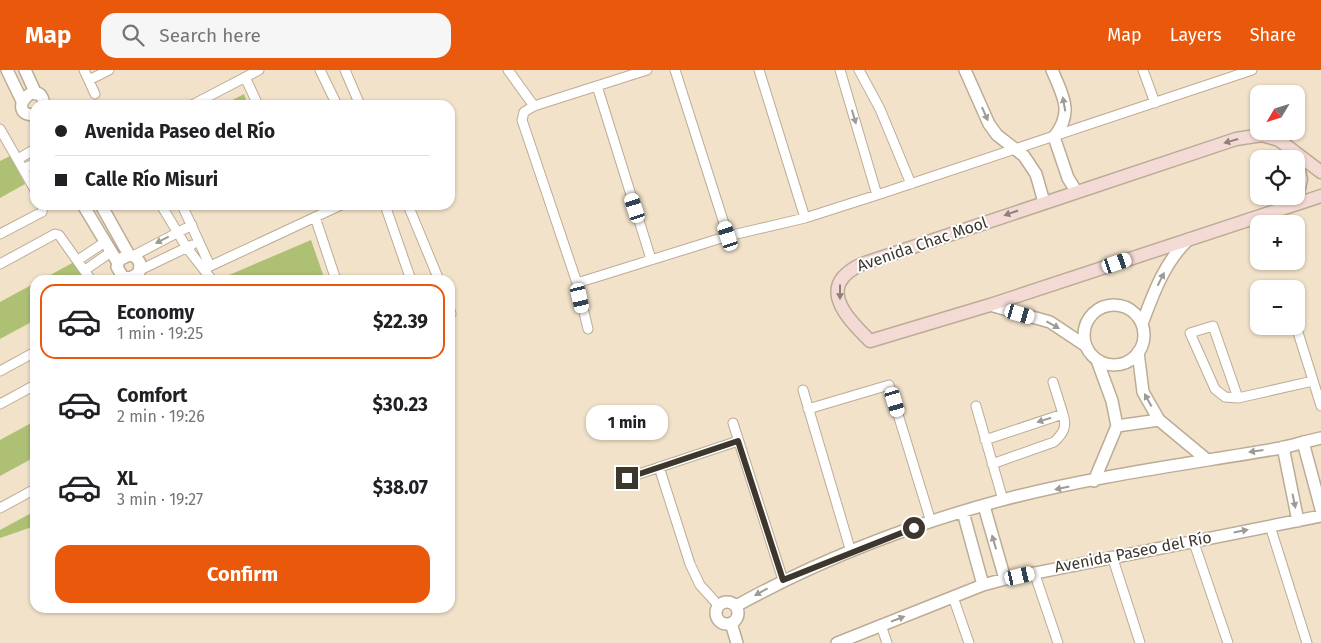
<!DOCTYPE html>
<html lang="en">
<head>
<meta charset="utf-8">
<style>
  :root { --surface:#fff; --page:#f6f6f6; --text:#202124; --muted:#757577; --line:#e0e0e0; --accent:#ea580c }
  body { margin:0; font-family:"Fira Sans",sans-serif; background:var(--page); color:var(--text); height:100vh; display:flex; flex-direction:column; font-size:19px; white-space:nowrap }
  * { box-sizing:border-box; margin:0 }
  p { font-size:16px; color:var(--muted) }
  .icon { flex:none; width:28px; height:28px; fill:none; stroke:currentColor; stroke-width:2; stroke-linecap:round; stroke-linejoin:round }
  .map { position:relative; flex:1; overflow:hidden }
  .panel { position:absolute; left:30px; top:205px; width:425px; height:338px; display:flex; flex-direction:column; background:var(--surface); border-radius:15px; box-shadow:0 1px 4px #0004 }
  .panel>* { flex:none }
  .top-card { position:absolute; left:30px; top:30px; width:425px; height:110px; border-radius:15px; box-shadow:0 1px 4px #0004; display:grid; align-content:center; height:110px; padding:0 25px; background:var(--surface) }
  .needle { width:32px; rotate:232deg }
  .tools { position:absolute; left:1250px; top:15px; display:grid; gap:10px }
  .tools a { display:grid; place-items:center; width:55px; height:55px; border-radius:10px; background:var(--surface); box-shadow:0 1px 4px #0004; font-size:25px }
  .end { position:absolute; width:22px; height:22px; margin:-11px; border:6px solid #3d362d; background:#fff; box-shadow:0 0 0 2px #fff }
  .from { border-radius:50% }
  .bubble { position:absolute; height:35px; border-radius:15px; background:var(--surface); box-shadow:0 1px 4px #0004; font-size:16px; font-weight:700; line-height:35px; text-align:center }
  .car { position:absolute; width:15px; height:30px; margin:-15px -8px; border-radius:6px; box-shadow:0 0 4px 1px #0007; background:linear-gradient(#fff 24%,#345 0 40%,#fff 0 76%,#345 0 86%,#fff 0) }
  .top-card b { display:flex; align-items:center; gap:18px; height:48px; font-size:19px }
  .top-card b+b { border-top:1px solid var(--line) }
  .top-card i { width:12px; height:12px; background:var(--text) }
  ul { padding:9px 0 0; list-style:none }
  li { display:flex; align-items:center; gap:15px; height:75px; margin:0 10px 8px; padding:0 15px; border:2px solid transparent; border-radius:15px }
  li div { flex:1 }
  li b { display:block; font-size:19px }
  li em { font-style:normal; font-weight:700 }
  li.active { border-color:var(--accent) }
  li>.icon { width:45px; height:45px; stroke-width:1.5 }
  .cta { display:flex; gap:10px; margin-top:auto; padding:10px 25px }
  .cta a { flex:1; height:58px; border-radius:15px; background:var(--accent); color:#fff; font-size:20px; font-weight:700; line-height:58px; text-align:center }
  header { display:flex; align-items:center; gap:30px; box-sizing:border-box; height:70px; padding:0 25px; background:var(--accent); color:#fff }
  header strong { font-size:24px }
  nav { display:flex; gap:28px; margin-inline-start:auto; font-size:18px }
  .search { width:350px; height:45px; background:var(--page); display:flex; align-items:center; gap:12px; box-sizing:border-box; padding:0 18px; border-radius:15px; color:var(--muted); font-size:19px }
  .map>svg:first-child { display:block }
  .green { fill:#adc074 }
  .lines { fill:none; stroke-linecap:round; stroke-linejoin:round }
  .minor-casing { stroke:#bcac96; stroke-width:11 }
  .tertiary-casing { stroke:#bcac96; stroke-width:14 }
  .secondary-casing { stroke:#bcac96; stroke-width:15 }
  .minor { stroke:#fff; stroke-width:9 }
  .tertiary { stroke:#fff; stroke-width:11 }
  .secondary { stroke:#f4dad5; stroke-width:12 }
  .oneway { fill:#9e9a96 }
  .oneway2 { fill:#8f8079 }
  .route { stroke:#3d362d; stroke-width:6 }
  .labels { text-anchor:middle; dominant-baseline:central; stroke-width:4; stroke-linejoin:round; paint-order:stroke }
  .street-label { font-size:16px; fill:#3d362d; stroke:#fff }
</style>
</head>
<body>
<header>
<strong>Map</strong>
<div class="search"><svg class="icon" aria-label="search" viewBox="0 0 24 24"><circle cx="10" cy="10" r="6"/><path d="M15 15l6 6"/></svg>Search here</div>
<nav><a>Map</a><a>Layers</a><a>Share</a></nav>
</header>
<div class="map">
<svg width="1321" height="573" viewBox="0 0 1321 573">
  <rect width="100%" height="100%" fill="#f2e2ca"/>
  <path class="green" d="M244,24L248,35H223Z
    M10,86L25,114L0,128V91Z
    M311,170L325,210H224L222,208Z
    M76,191L87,210H41Z
    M35,213V250L0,269V232Z
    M35,351V387L0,406V370Z
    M35,441V456L0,468V460Z"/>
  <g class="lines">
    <defs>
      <path id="minor" d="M84,0L95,24
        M320,0L337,35
        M345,0L360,35
        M508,0L534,36
        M675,0L728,166
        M759,0L805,148
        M840,0L877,125
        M859,0L880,39L911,114
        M1143,0L1155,33
        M245,7L258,35
        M89,10L109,0
        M597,16L651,189
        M192,35L259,0
        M0,59L35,120
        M18,89L35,79
        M23,99L35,93
        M161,135L187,178L212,210
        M182,135L210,196
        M385,135L411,210
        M408,135L439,210
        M315,147L336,210
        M0,164L42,142L43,135
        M133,186L192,155
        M78,190L105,172
        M0,194L55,164L59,165L91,210
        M204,199L341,135
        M85,200L111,182
        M140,200L192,175
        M577,213L728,166L805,148L877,125L1252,0
        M450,240L451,244
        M1213,256L1238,328L1225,327L1215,319L1190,263Z
        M1296,256L1321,336
        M588,259L577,213L522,50L524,42L534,36L647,0
        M0,301L35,282
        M1053,312L1063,344
        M803,320L851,482
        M1238,328L1313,311
        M0,334L35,315
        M976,336L1003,430
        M808,339L889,315L931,452
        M733,353L783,510
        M985,370L1063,344C1067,356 1064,363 1054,372L992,394
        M659,397L690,494L700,515L719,536
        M627,408L738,371
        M0,438L35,419
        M1270,456L1307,573
        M1193,470L1228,573
        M1112,486L1140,573
        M1034,502L1058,573
        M953,527L969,573
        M881,555L887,573"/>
      <path id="tertiary" d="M7,0L22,31
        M25,0L36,24
        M965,0L989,54L997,65L1024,86L1036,104L1044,132
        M1052,0C1063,26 1074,42 1054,67L1068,108L1076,121
        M35,45C2,45 40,2 44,35
        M83,135L118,193
        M101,135L129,185L136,187L140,193L139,203L130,208L123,207L117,197L119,190L129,185
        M990,235L1050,252L1086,276
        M1084 265a30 30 0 1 1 60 0a30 30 0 1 1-60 0Z
        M1142,254C1153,224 1165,191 1189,169
        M1138,282L1143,322L1159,350L1206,389
        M1117,356L1159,350
        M1303,372L1321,439
        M1283,377L1298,451
        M1094,411L1117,356L1112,331L1097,290
        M984,436L1005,509
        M963,442L983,515
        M716 543a11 11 0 1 1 22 0a11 11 0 1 1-22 0Z
        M736,536C819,490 910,455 1002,430C1093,406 1188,394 1281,378C1294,375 1307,371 1321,368
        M731,553L737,573
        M837,573L983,515L1005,509L1321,446"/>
      <path id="secondary" d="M1321,102L1279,70L1262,65L1236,69L862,194C815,216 846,247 870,271L990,235L1321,126
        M1295,134L1301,109L1296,90"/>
    </defs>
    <use href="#minor" class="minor-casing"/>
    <use href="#tertiary" class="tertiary-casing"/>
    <use href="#secondary" class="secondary-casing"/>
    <use href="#minor" class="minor"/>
    <use href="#tertiary" class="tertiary"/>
    <use href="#secondary" class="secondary"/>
  </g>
  <defs><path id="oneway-solid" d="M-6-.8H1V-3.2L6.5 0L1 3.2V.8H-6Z" transform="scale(1.25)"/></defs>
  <g class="oneway">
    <use href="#oneway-solid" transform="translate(1064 34) rotate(-100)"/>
    <use href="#oneway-solid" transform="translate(985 44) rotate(66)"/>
    <use href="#oneway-solid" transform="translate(854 47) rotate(74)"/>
    <use href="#oneway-solid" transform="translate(162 170) rotate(153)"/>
    <use href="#oneway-solid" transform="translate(1161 209) rotate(-63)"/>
    <use href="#oneway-solid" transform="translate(1053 255) rotate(29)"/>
    <use href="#oneway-solid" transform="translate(1148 330) rotate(-119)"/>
    <use href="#oneway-solid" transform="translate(1044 350) rotate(162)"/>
    <use href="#oneway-solid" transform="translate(1256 381) rotate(172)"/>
    <use href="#oneway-solid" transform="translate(1062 418) rotate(168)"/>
    <use href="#oneway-solid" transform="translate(1294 431) rotate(78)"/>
    <use href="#oneway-solid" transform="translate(1241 461) rotate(-11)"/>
    <use href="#oneway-solid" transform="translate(994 472) rotate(-106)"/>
    <use href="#oneway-solid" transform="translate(761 522) rotate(151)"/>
    <use href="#oneway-solid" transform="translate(898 549) rotate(-21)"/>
  </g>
  <g class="oneway2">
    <use href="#oneway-solid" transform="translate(1231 71) rotate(164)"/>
    <use href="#oneway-solid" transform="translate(1011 143) rotate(161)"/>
    <use href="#oneway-solid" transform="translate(840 222) rotate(90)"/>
  </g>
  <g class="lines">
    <path class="route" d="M627,408L738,371L783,510L914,458"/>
  </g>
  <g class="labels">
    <g class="street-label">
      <text transform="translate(922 174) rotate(-19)">Avenida Chac Mool</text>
      <text transform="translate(1133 482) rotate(-11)">Avenida Paseo del Río</text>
    </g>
  </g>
</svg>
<div class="tools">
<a><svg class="needle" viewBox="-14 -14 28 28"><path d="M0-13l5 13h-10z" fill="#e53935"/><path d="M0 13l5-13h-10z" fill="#757577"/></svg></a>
<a><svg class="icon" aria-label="locate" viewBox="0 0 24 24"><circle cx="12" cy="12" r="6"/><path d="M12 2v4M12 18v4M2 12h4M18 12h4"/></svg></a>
<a>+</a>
<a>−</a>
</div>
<i class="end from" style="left:914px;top:458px"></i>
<i class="end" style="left:627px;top:408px"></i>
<div class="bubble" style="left:586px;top:335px;width:82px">1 min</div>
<i class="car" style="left:635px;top:138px;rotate:342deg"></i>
<i class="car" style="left:728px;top:166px;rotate:342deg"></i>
<i class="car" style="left:1117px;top:193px;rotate:71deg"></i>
<i class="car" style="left:580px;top:228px;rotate:167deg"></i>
<i class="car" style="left:1020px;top:244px;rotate:106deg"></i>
<i class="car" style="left:895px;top:332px;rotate:163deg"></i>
<i class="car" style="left:1020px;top:506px;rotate:77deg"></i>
<div class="top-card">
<b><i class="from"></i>Avenida Paseo del Río</b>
<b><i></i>Calle Río Misuri</b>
</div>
<section class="panel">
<ul>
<li class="active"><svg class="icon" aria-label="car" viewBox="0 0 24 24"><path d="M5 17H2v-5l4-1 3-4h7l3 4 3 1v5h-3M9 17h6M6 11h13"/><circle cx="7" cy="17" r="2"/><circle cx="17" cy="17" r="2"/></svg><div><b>Economy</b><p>1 min · 19:25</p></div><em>$22.39</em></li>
<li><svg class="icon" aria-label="car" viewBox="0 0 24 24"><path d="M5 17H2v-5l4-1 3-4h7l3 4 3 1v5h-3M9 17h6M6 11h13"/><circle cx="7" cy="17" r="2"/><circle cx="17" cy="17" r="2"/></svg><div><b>Comfort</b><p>2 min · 19:26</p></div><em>$30.23</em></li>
<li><svg class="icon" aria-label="car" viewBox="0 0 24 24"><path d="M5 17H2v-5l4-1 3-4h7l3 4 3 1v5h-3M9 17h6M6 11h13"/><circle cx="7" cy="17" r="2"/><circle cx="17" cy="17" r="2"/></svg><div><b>XL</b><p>3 min · 19:27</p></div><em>$38.07</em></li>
</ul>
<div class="cta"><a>Confirm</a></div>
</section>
</div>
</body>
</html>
